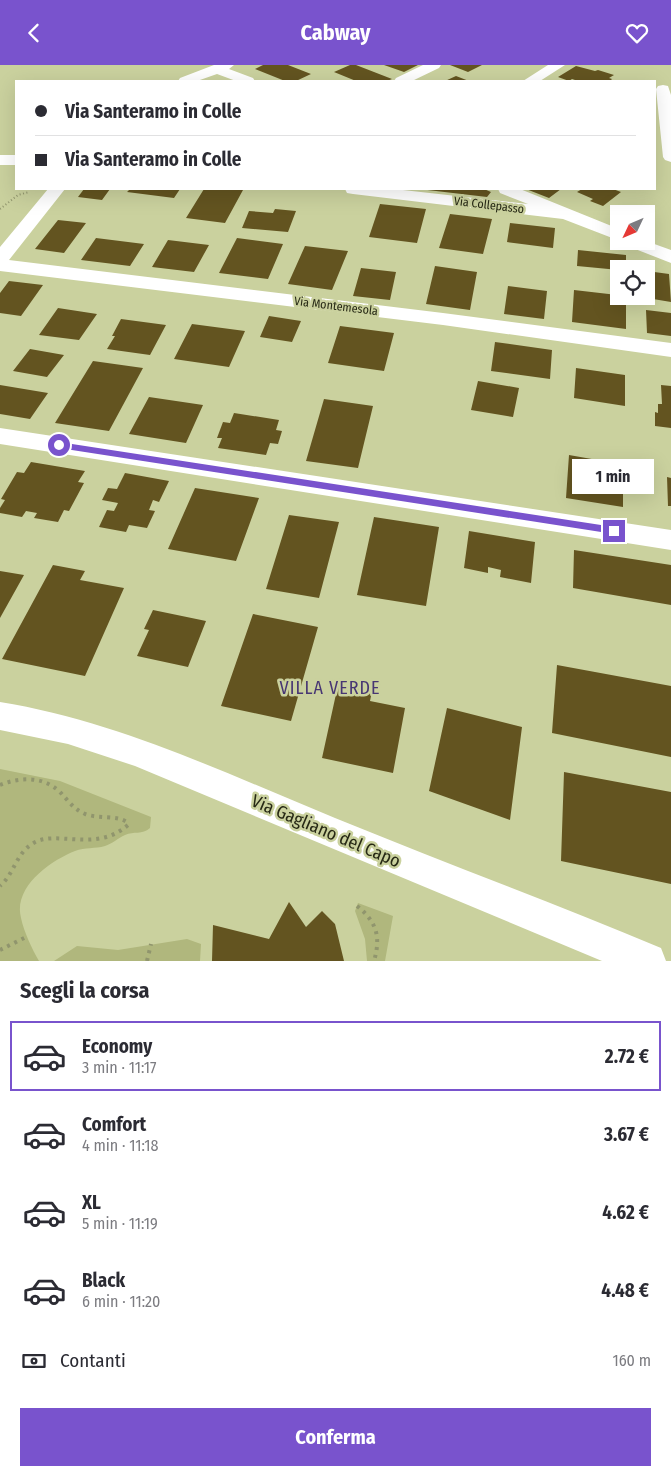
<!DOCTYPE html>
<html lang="it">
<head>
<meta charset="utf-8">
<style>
  :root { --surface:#fff; --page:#f2f2f3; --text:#2b2b33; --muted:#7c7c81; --line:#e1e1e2; --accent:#7953cd }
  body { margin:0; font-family:"Fira Sans Condensed",sans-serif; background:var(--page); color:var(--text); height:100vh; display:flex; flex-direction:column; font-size:19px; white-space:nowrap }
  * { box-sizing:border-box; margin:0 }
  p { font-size:16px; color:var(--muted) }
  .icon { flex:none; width:28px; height:28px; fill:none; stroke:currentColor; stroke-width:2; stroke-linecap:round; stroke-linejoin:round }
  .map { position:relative; height:896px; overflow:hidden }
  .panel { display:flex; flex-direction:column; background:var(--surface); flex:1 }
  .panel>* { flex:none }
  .banner { position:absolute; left:15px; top:15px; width:641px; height:110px; border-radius:0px; box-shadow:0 5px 20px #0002; display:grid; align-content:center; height:110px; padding:0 20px; background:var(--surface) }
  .needle { width:32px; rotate:226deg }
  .controls { position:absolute; left:610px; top:140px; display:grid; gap:10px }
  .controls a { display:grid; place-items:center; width:45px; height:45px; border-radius:0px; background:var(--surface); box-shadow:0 5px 20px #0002; font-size:25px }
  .end { position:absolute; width:22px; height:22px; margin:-11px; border:6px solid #7953cd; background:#fff; box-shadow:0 0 0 2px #fff }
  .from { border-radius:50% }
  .bubble { position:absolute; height:35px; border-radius:0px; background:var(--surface); box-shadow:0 5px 20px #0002; font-size:16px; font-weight:700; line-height:35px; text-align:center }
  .banner b { display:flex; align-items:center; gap:18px; height:48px; font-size:19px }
  .banner b+b { border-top:1px solid var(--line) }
  .banner i { width:12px; height:12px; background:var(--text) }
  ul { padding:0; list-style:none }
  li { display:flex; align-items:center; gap:15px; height:70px; margin:0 10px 8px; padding:0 10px; border:2px solid transparent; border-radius:0px }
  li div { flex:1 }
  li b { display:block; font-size:19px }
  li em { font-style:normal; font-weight:700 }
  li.selected { border-color:var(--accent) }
  li>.icon { width:45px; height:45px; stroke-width:1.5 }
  h2 { padding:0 20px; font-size:22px; line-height:60px }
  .pay { display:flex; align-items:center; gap:12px; height:55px; padding:0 20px; font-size:19px }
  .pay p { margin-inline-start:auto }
  .primary-button { display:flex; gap:10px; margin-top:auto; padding:10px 20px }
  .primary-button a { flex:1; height:58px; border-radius:0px; background:var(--accent); color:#fff; font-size:20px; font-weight:700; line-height:58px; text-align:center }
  header { display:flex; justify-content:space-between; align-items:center; height:65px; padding:0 20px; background:var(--accent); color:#fff; font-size:22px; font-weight:700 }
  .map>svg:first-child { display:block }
  .green { fill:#b0b77d }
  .building { fill:#635420 }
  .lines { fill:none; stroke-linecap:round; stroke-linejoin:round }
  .path-far1 { stroke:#90956d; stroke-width:2; stroke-dasharray:1 2.5; stroke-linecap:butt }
  .path { stroke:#90956d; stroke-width:4; stroke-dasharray:3 5; stroke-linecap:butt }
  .minor { fill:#fff; fill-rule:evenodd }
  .route { fill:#7953cd }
  .labels { text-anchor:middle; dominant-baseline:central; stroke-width:5; stroke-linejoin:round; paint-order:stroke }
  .far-street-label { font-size:12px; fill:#272915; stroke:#cad19e }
  .quarter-label { font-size:18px; letter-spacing:1px; fill:#473673; stroke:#cad19e }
  .near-street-label { font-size:18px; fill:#272915; stroke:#cad19e }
</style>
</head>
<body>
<header><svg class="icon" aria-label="back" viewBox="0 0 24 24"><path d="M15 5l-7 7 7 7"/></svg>Cabway<svg class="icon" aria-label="heart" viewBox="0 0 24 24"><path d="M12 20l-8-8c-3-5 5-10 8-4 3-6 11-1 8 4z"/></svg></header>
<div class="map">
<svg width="671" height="896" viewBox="0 0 671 896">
  <rect width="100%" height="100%" fill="#cad19e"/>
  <path class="green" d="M0,704L60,716L151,752L150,763C142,770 134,766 125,770C118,773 112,779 105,781C95,784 85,782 75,786C50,796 13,822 21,853C24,867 32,884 39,896H0Z
    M358,838L393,851L385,896H367L365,874L355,846Z
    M187,874L201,879L200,896H54L77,881L118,885Z"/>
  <path class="building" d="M263,0H288L311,9L296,16H285L255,4Z
    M350,0H356L392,14L387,16H356L334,7Z
    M384,0H418L404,7Z
    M450,0H482L468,7Z
    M576,1L595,6L598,5L614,10L609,13L612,14L610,16H578L572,14L569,16L558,12Z
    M456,11L469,16H445Z
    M84,124H110L102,135L78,132Z
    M130,124H180L174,133L127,127Z
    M204,124L243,125L225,158L186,153Z
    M419,124H484L491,127L487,132Z
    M526,124H561L549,133Z
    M582,124H613L621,127L603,141L590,136L593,134L577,127Z
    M380,139L426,144L417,178L369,172Z
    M275,144L296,146L288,167L242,163L249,146L273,148Z
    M450,149L492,154L483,189L439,183Z
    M58,155L86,158L64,188L35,184Z
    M510,158L555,163L553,183L507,177Z
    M96,173L144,179L130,201L81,195Z
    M237,173L283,179L268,214L219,208Z
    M168,175L209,180L194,207L152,202Z
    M305,181L348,186L332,225L288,219Z
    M578,185L626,190V204H619V205L577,201Z
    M435,201L477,207L470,245L426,239Z
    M361,203L396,207L390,235L353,231Z
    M647,206L669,209L671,237L647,233Z
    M9,216L43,220L21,251L0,248V228Z
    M508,221L547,226L544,254L504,249Z
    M574,225L626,231V264L572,257Z
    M58,243L97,249L79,275L39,270Z
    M646,245L671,248V271L647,268Z
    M269,251L301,256L292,277L260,272Z
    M121,254L166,260L150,290L107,284L115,271H112Z
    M192,259L245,266L229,302L174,294Z
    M340,261L394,268L384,306L328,298Z
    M495,277L552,285L550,314L491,306Z
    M30,284L64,290L47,312L13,306Z
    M93,296L143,303L109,366L55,358Z
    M576,303L625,310V341L574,333Z
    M478,316L519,323L513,352L471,345Z
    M0,320L48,328L30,354L0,349Z
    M661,320L671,321V363L655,361V347L658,348V339H662Z
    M149,332L203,340L186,378L129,369Z
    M324,334L373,341L358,403L306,396Z
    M234,348L279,355L276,365L282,366L278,379L270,378L266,390L218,383L222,373H217L223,357L230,358Z
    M569,390L603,396L602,401L623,404V442L566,433Z
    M31,397L85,406L78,417L84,418L69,446L64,445L58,457L34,453L37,448L26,446L22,452L0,448V443L5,435L1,434L17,407L24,408Z
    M125,408L169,416L159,437L153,435L149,445L155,446L147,463L129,460L126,467L99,462L107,445L114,446L118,438L102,435L108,423L117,424Z
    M667,412L671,413V441H668Z
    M195,423L259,433L236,496L168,484Z
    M289,450L339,457L319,533L266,524Z
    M374,452L439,462L426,541L357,530Z
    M469,466L535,477L531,518L500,512L501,505L488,502V508L464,503Z
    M574,485L671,500V540L573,523Z
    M53,500L85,506L80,515L124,523L85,611L2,594Z
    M0,506L24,510L0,553Z
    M153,545L206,556L188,602L137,591L149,565L144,564Z
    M253,549L318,562L291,656L221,641Z
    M557,600L671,621V692L552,668Z
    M338,620L372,626L370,636L405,643L393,708L322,693Z
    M447,643L522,662L510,755L429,726Z
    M564,707L671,727V819L561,796Z
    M289,837L306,862L322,846L335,859L344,896H212L213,860L269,874Z"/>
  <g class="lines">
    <path class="path-far1" d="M0,144L18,130L29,127"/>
    <path class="path" d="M0,720C20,712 42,711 59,726C68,735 73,744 85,749C99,754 116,750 127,757L128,760C95,789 55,763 32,779C16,789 14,809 0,821
      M357,841C377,857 381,872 374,896
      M0,885L28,871
      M147,896L151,879"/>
    <path class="minor" d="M214,0H234L229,4L253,13L255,16H236L217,9L197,16H178L180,13Z
      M423,0H441L439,3L412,16H394L396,13Z
      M548,0H565L540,16H523Z
      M663,20L668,21L671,30V97L665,95L663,92L656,24L658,21Z
      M0,90H16V100H0Z
      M48,124H65L9,195L443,248L671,278V292L443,260L0,206V182Z
      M345,124H394L528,139L500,128L498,124H520L619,164L620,176L563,154L353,129L347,128Z
      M622,176H646L671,185V198L625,180Z
      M0,363L671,465V485L0,379Z
      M0,637C117,656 225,708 335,753C443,797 553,838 661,883L666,896H602L135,701L68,679L0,665Z"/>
  </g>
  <path class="route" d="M59,377L614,462L618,466L614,469L59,383L55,380Z"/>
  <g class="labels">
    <g class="far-street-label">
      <text transform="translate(489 140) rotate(7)">Via Collepasso</text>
      <text transform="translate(336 241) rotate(7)">Via Montemesola</text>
    </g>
    <g class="quarter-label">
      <text x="330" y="623">VILLA VERDE</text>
    </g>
    <g class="near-street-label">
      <text transform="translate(326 766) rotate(23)">Via Gagliano del Capo</text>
    </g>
  </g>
</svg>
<div class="controls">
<a><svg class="needle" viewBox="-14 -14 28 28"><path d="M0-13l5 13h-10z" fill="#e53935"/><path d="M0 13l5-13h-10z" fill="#7c7c81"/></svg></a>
<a><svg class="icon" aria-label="locate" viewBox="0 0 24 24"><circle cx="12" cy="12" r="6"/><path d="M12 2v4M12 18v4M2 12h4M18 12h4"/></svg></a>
</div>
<i class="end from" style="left:59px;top:380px"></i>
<i class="end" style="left:614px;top:466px"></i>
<div class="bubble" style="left:572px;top:394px;width:82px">1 min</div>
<div class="banner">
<b><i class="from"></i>Via Santeramo in Colle</b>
<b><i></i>Via Santeramo in Colle</b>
</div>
</div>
<section class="panel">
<h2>Scegli la corsa</h2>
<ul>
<li class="selected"><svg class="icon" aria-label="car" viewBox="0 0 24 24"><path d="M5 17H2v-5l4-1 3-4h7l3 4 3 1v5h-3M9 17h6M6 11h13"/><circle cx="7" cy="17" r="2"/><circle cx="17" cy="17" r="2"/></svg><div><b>Economy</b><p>3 min · 11:17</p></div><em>2.72 €</em></li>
<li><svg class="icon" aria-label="car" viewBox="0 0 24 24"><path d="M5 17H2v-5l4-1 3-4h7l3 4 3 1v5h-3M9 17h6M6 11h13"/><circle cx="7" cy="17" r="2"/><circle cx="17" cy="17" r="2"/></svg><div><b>Comfort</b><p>4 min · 11:18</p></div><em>3.67 €</em></li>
<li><svg class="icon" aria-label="car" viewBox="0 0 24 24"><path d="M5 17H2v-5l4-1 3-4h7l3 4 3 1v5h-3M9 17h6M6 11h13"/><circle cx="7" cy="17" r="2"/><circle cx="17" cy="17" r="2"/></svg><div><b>XL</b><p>5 min · 11:19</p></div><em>4.62 €</em></li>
<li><svg class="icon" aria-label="car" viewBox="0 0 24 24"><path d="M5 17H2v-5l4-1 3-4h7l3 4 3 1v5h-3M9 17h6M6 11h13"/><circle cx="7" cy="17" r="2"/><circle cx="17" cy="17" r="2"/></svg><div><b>Black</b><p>6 min · 11:20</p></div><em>4.48 €</em></li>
</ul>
<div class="pay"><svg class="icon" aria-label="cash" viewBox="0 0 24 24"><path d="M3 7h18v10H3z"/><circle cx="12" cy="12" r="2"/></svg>Contanti<p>160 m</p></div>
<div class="primary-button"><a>Conferma</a></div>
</section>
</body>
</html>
